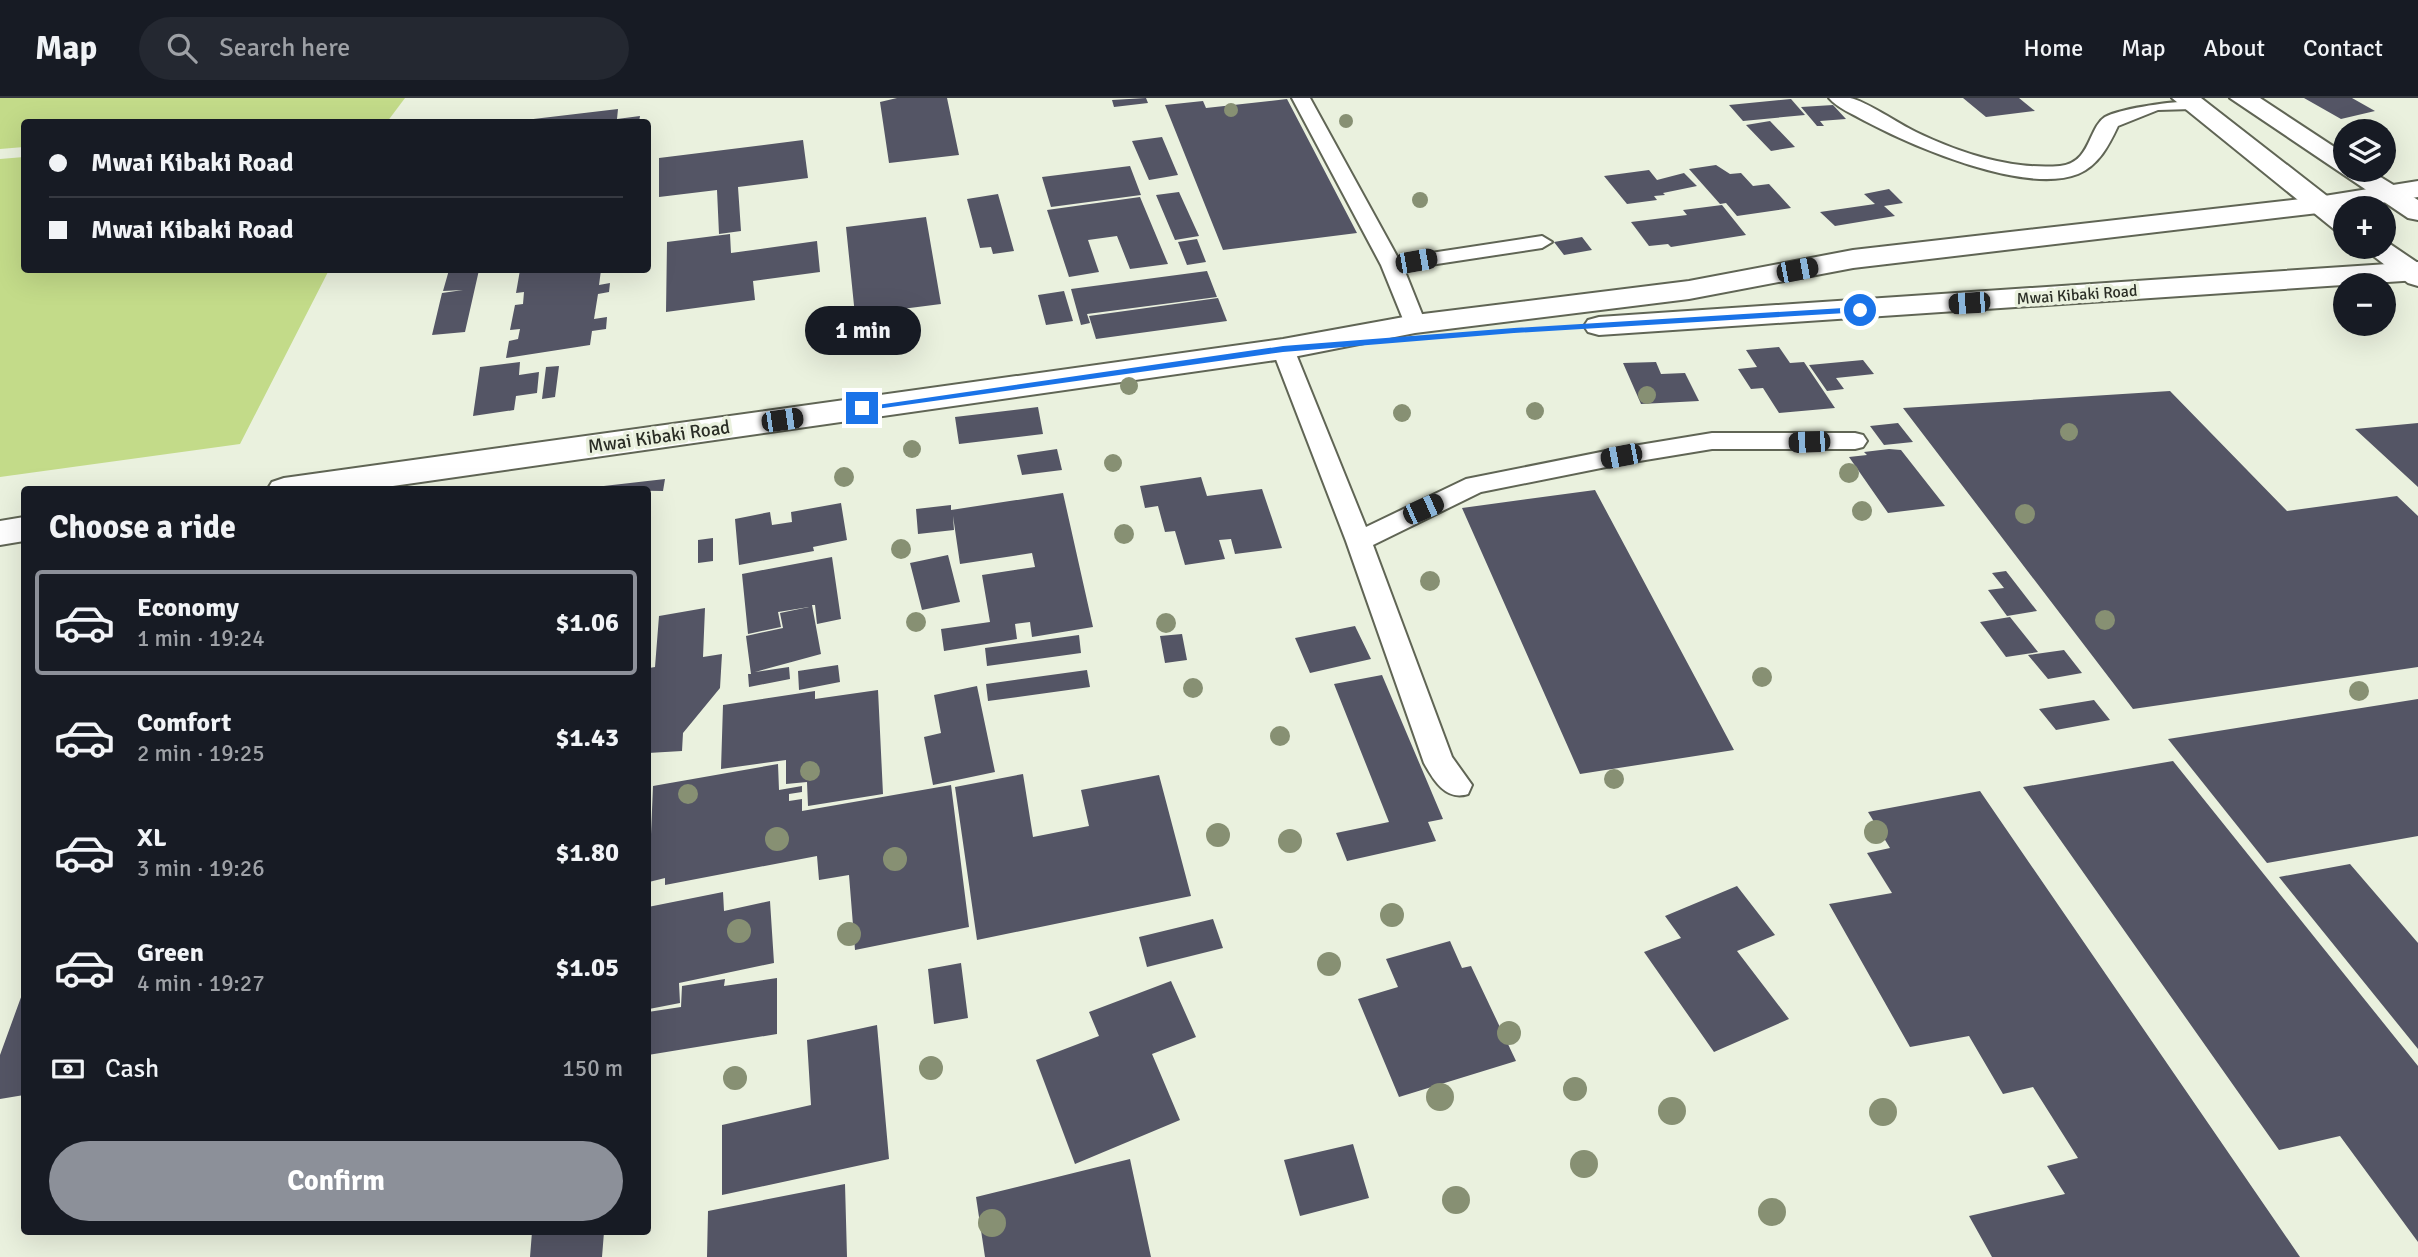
<!DOCTYPE html>
<html lang="en">
<head>
<meta charset="utf-8">
<style>
  :root { --surface:#171b24; --page:#242831; --text:#f1f3f6; --muted:#9ea1a6; --line:#363941; --accent:#8c9099 }
  body { margin:0; font-family:Signika,sans-serif; background:var(--page); color:var(--text); height:100vh; display:flex; flex-direction:column; font-size:26px; white-space:nowrap }
  * { box-sizing:border-box; margin:0 }
  p { font-size:23px; color:var(--muted) }
  .icon { flex:none; width:38px; height:38px; fill:none; stroke:currentColor; stroke-width:2; stroke-linecap:round; stroke-linejoin:round }
  .map { position:relative; flex:1; overflow:hidden }
  .panel { position:absolute; left:21px; top:388px; width:630px; height:749px; display:flex; flex-direction:column; background:var(--surface); border-radius:7px; box-shadow:0 7px 28px #0002 }
  .panel>* { flex:none }
  .top-card { position:absolute; left:21px; top:21px; width:630px; height:154px; border-radius:7px; box-shadow:0 7px 28px #0002; display:grid; align-content:center; height:154px; padding:0 28px; background:var(--surface) }
  .controls { position:absolute; left:2333px; top:21px; display:grid; gap:14px }
  .controls a { display:grid; place-items:center; width:63px; height:63px; border-radius:50%; background:var(--surface); box-shadow:0 7px 28px #0002; font-size:35px }
  .end { position:absolute; width:32px; height:32px; margin:-16px; border:9px solid #1a73e8; background:#fff; box-shadow:0 0 0 4px #fff }
  .from { border-radius:50% }
  .bubble { position:absolute; height:49px; border-radius:24px; background:var(--surface); box-shadow:0 7px 28px #0002; font-size:23px; font-weight:800; line-height:49px; text-align:center }
  .car { position:absolute; width:21px; height:42px; margin:-21px -10px; border-radius:9px; box-shadow:0 0 5px 2px #0007; background:linear-gradient(#222 24%,#8ab4d8 0 40%,#222 0 76%,#8ab4d8 0 86%,#222 0) }
  .top-card b { display:flex; align-items:center; gap:24px; height:66px; font-size:26px }
  .top-card b+b { border-top:2px solid var(--line) }
  .top-card i { width:18px; height:18px; background:var(--text) }
  ul { padding:0; list-style:none }
  li { display:flex; align-items:center; gap:21px; height:105px; margin:0 14px 10px; padding:0 14px; border:4px solid transparent; border-radius:7px }
  li div { flex:1 }
  li b { display:block; font-size:26px }
  li em { font-style:normal; font-weight:800 }
  li.active { border-color:var(--accent) }
  li>.icon { width:63px; height:63px; stroke-width:1.5 }
  h2 { padding:0 28px; font-size:32px; line-height:84px }
  .pay { display:flex; align-items:center; gap:18px; height:77px; padding:0 28px; font-size:26px }
  .pay p { margin-inline-start:auto }
  .cta { display:flex; gap:14px; margin-top:auto; padding:14px 28px }
  .cta a { flex:1; height:80px; border-radius:42px; background:var(--accent); color:#fff; font-size:28px; font-weight:800; line-height:80px; text-align:center }
  header { display:flex; align-items:center; gap:42px; box-sizing:border-box; height:98px; padding:0 35px; background:var(--surface); border-bottom:2px solid var(--line) }
  header strong { font-size:33px }
  nav { display:flex; gap:38px; margin-inline-start:auto; font-size:24px }
  .search { width:490px; height:63px; background:var(--page); display:flex; align-items:center; gap:18px; box-sizing:border-box; padding:0 24px; border-radius:38px; color:var(--muted); font-size:26px }
  .map>svg:first-child { display:block }
  .green { fill:#c3db89 }
  .building { fill:#545565 }
  .lines { fill:none; stroke-linecap:round; stroke-linejoin:round }
  .service-casing { stroke:#606555; stroke-width:4 }
  .primary-casing { stroke:#606555; stroke-width:4 }
  .trunk-casing { stroke:#606555; stroke-width:4 }
  .service { fill:#fff; fill-rule:evenodd }
  .primary { fill:#fff; fill-rule:evenodd }
  .trunk { fill:#fff; fill-rule:evenodd }
  .tree { fill:#879073 }
  .route { fill:#1a73e8 }
  .labels { text-anchor:middle; dominant-baseline:central; stroke-width:7; stroke-linejoin:round; paint-order:stroke }
  .far-street-label { font-size:16px; fill:#2a2d25; stroke:#eaf1de }
  .street-label { font-size:19px; fill:#2a2d25; stroke:#eaf1de }
</style>
</head>
<body>
<header>
<strong>Map</strong>
<div class="search"><svg class="icon" aria-label="search" viewBox="0 0 24 24"><circle cx="10" cy="10" r="6"/><path d="M15 15l6 6"/></svg>Search here</div>
<nav><a>Home</a><a>Map</a><a>About</a><a>Contact</a></nav>
</header>
<div class="map">
<svg width="2418" height="1159" viewBox="0 0 2418 1159">
  <rect width="100%" height="100%" fill="#eaf1de"/>
  <path class="green" d="M0,0H405L387,24H24V49L0,51Z
    M24,59V172H329L240,346L0,379V61Z"/>
  <path class="building" d="M897,0H947L959,57L889,65L880,4Z
    M1146,0L1148,5L1114,9L1112,2Z
    M1963,0H2019L2035,13L1986,19Z
    M2304,0H2352L2375,13L2341,21Z
    M1287,1L1357,135L1223,152L1165,7L1203,3L1206,10Z
    M1791,1L1805,17L1743,23L1729,7Z
    M1833,7L1846,21L1820,23L1824,28H1817L1801,9Z
    M618,11L617,21L640,18L639,24H507Z
    M1770,23L1795,49L1771,53L1746,27Z
    M1162,39L1178,77L1149,82L1132,43Z
    M803,42L808,80L738,89L741,133L719,136L717,92L659,99V60Z
    M1716,67L1730,76L1741,75L1753,88L1769,86L1791,110L1737,118L1726,105L1720,106L1689,71Z
    M1130,68L1141,97L1051,109L1042,79Z
    M1649,72L1657,82L1684,75L1697,88L1663,95L1665,97L1654,98L1657,102L1627,106L1604,78Z
    M1889,91L1903,105L1884,108L1895,118L1835,128L1820,114L1875,106L1864,96Z
    M1179,94L1199,138L1175,142L1156,97Z
    M998,96L1014,153L993,156L991,149L980,150L967,101Z
    M1140,99L1168,166L1130,171L1117,138L1088,142L1099,174L1069,179L1047,112Z
    M1722,107L1746,137L1671,149L1668,146L1649,148L1631,124L1687,117L1683,112Z
    M926,119L941,206L855,217L846,129Z
    M730,136L731,155L817,143L820,174L753,183L755,202L666,214L667,144Z
    M1582,139L1592,152L1564,157L1554,144Z
    M1197,141L1206,164L1187,167L1178,144Z
    M449,172H479L465,234L432,237L442,195L463,192L443,193Z
    M520,172H601L599,187L610,185L609,194L598,196L594,221L607,219L606,231L592,233L590,247L506,260L509,243L518,241L520,231L510,232L515,207L523,206L524,194L516,195Z
    M1207,173L1217,199L1087,216L1090,225L1081,227L1071,191Z
    M1064,193L1073,223L1046,227L1038,197Z
    M1218,200L1227,223L1096,241L1089,218Z
    M1779,249L1790,265L1804,264L1835,310L1779,315L1763,290L1751,291L1738,271L1757,269L1746,252Z
    M1863,262L1874,276L1836,280L1844,291L1827,293L1809,267Z
    M520,264L519,277L539,274L537,295L516,298L514,312L473,318L480,269Z
    M1656,264L1661,276L1685,275L1699,303L1641,306L1623,265Z
    M559,268L555,299L542,301L546,269Z
    M2170,293L2287,413L2397,398L2418,418V569L2133,611L1903,310Z
    M1038,309L1043,336L959,346L955,319Z
    M1898,325L1913,344L1884,347L1870,328Z
    M2418,325V389L2355,331Z
    M1057,351L1062,372L1022,377L1017,357Z
    M1889,351L1901,352L1945,408L1888,415L1849,359L1867,357L1864,354Z
    M1201,379L1207,398L1262,391L1282,450L1235,456L1231,441L1219,442L1225,461L1185,467L1175,433L1165,434L1158,408L1145,410L1140,388Z
    M665,381L663,393L595,392V389Z
    M1595,392L1734,652L1580,676L1462,410Z
    M1063,395L1093,529L1032,539L1030,524L1015,526L1017,541L944,553L941,531L990,524L982,477L1035,469L1032,455L960,466L953,418L954,432L918,436L916,411L951,407V412Z
    M841,405L847,442L813,449L814,453L739,467L735,421L770,414L772,427L792,424L791,414Z
    M713,440V463L698,465V442Z
    M948,457L960,504L922,512L910,465Z
    M832,459L841,521L817,526L815,507H812L821,556L755,574L789,569L790,581L749,589L748,576H751L746,538L783,530L780,515L809,509L778,514L781,529L748,536L742,476Z
    M2006,473L2037,513L2007,518L1988,492L2004,490L1992,475Z
    M705,510L703,559L722,556L720,590L683,635L682,653L648,655L649,570L655,569L659,518Z
    M2010,519L2038,554L2006,559L1980,524Z
    M1355,528L1371,561L1310,575L1295,540Z
    M1182,536L1187,562L1165,565L1160,538Z
    M1079,537L1081,555L987,568L985,550Z
    M2064,552L2082,575L2048,581L2028,557Z
    M838,567L840,584L799,592L798,573Z
    M1087,572L1090,589L988,603L986,586Z
    M1382,577L1443,721L1428,724L1436,743L1347,763L1336,735L1389,724L1334,586Z
    M977,588L995,674L933,687L924,639L941,635L934,597Z
    M878,592L883,696L808,708L807,684L786,686V662L721,671L723,607L815,593V601Z
    M2418,601V738L2267,765L2168,641Z
    M2094,602L2110,622L2056,632L2039,611Z
    M2173,663L2418,968V1144L2340,1038L2279,1052L2023,689Z
    M778,666L779,692L802,688V694L789,696V703L802,701V713L951,687L969,829L855,852L849,777L819,782L817,758L665,787V780L649,784L653,688Z
    M1023,676L1033,739L1089,728L1081,692L1159,677L1191,798L977,842L955,689Z
    M1980,693L2300,1159H1992L1969,1118L2065,1096L2047,1068L2078,1060L2033,989L2003,996L1969,938L1910,949L1829,806L1892,795L1867,755L1890,750L1868,714Z
    M2350,766L2418,845V951L2279,779Z
    M1737,788L1775,837L1737,853L1789,921L1714,954L1644,854L1681,840L1665,818Z
    M723,794L724,813L770,803L774,865L679,885L680,905L649,911L648,809Z
    M1213,821L1223,850L1147,869L1139,839Z
    M1450,843L1462,870L1471,868L1516,963L1399,999L1358,901L1398,889L1386,861Z
    M961,865L968,920L934,926L928,871Z
    M777,880V936L648,957V914L681,909L682,888L725,881L724,888Z
    M1171,883L1196,939L1152,956L1180,1022L1075,1066L1036,962L1099,938L1089,914Z
    M24,891V997L0,1001V957Z
    M877,927L889,1061L722,1097V1027L811,1007L807,942Z
    M1353,1046L1369,1100L1300,1118L1284,1062Z
    M1130,1061L1151,1159H985L976,1099Z
    M845,1086L847,1159H707L708,1113Z
    M532,1134H604L602,1159H530Z"/>
  <g class="lines">
    <defs>
      <path id="service" d="M1292,0H1310L1398,160L1542,138L1552,144L1542,150L1404,171L1426,226L1415,233L1407,231L1381,167Z
        M1829,0C1835,0 1844,0 1850,0C1866,3 1899,26 1916,34C1959,55 2012,72 2060,68C2091,65 2088,30 2105,19C2121,10 2188,0 2201,5L2192,11L2158,12L2118,28C2109,47 2099,67 2078,76C2025,97 1912,48 1865,23C1853,16 1837,10 1829,0Z
        M1283,244L1294,251L1366,429L1466,381L1621,350L1712,335H1855L1863,337L1867,343L1863,349L1855,351H1712L1621,366L1481,394L1373,447L1452,659L1472,687L1468,696C1446,703 1434,683 1424,665L1346,443L1272,251Z"/>
      <path id="primary" d="M2418,83V99L2318,115L1853,170L1689,201L1415,235L1283,261L365,392H267L272,384L284,380L1283,241L1415,217L1689,183L1853,152L2318,99Z
        M2418,164V182L1599,237L1588,234L1584,228L1588,222L1599,219Z
        M24,419V443L0,447V423Z"/>
      <path id="trunk" d="M2172,0H2201L2345,112V134L2335,132Z
        M2230,0H2260L2345,56V72H2369L2418,102V122L2408,120Z
        M2384,142L2418,165V188L2408,185L2362,149H2384Z"/>
    </defs>
    <use href="#service" class="service-casing"/>
    <use href="#primary" class="primary-casing"/>
    <use href="#trunk" class="trunk-casing"/>
    <use href="#service" class="service"/>
    <use href="#primary" class="primary"/>
    <use href="#trunk" class="trunk"/>
  </g>
  <g class="tree">
    <circle cx="1231" cy="12" r="7"/>
    <circle cx="1346" cy="23" r="7"/>
    <circle cx="1420" cy="102" r="8"/>
    <circle cx="1129" cy="288" r="9"/>
    <circle cx="1647" cy="297" r="9"/>
    <circle cx="1535" cy="313" r="9"/>
    <circle cx="1402" cy="315" r="9"/>
    <circle cx="2069" cy="334" r="9"/>
    <circle cx="912" cy="351" r="9"/>
    <circle cx="1113" cy="365" r="9"/>
    <circle cx="1849" cy="375" r="10"/>
    <circle cx="844" cy="379" r="10"/>
    <circle cx="1862" cy="413" r="10"/>
    <circle cx="2025" cy="416" r="10"/>
    <circle cx="1124" cy="436" r="10"/>
    <circle cx="901" cy="451" r="10"/>
    <circle cx="1430" cy="483" r="10"/>
    <circle cx="2105" cy="522" r="10"/>
    <circle cx="916" cy="524" r="10"/>
    <circle cx="1166" cy="525" r="10"/>
    <circle cx="1762" cy="579" r="10"/>
    <circle cx="1193" cy="590" r="10"/>
    <circle cx="2359" cy="593" r="10"/>
    <circle cx="1280" cy="638" r="10"/>
    <circle cx="810" cy="673" r="10"/>
    <circle cx="1614" cy="681" r="10"/>
    <circle cx="688" cy="696" r="10"/>
    <circle cx="1876" cy="734" r="12"/>
    <circle cx="1218" cy="737" r="12"/>
    <circle cx="777" cy="741" r="12"/>
    <circle cx="1290" cy="743" r="12"/>
    <circle cx="895" cy="761" r="12"/>
    <circle cx="1392" cy="817" r="12"/>
    <circle cx="739" cy="833" r="12"/>
    <circle cx="849" cy="836" r="12"/>
    <circle cx="1329" cy="866" r="12"/>
    <circle cx="1509" cy="935" r="12"/>
    <circle cx="931" cy="970" r="12"/>
    <circle cx="735" cy="980" r="12"/>
    <circle cx="1575" cy="991" r="12"/>
    <circle cx="1440" cy="999" r="14"/>
    <circle cx="1672" cy="1013" r="14"/>
    <circle cx="1883" cy="1014" r="14"/>
    <circle cx="1584" cy="1066" r="14"/>
    <circle cx="1456" cy="1102" r="14"/>
    <circle cx="1772" cy="1114" r="14"/>
    <circle cx="992" cy="1125" r="14"/>
  </g>
  <path class="route" d="M1860,209L1863,214L1514,235L1283,254L862,313L857,310L1283,248L1514,230Z"/>
  <g class="labels">
    <g class="far-street-label">
      <text transform="translate(2077 197) rotate(-4)">Mwai Kibaki Road</text>
    </g>
    <g class="street-label">
      <text transform="translate(659 339) rotate(-8)">Mwai Kibaki Road</text>
    </g>
  </g>
</svg>
<div class="controls">
<a><svg class="icon" aria-label="layers" viewBox="0 0 24 24"><path d="M12 4l9 5-9 5-9-5zM3 14l9 5 9-5"/></svg></a>
<a>+</a>
<a>−</a>
</div>
<i class="end from" style="left:1860px;top:212px"></i>
<i class="end" style="left:862px;top:310px"></i>
<div class="bubble" style="left:805px;top:208px;width:116px">1 min</div>
<i class="car" style="left:1416px;top:163px;rotate:80deg"></i>
<i class="car" style="left:1797px;top:172px;rotate:79deg"></i>
<i class="car" style="left:1969px;top:205px;rotate:266deg"></i>
<i class="car" style="left:782px;top:322px;rotate:82deg"></i>
<i class="car" style="left:1809px;top:344px;rotate:268deg"></i>
<i class="car" style="left:1621px;top:358px;rotate:259deg"></i>
<i class="car" style="left:1423px;top:411px;rotate:66deg"></i>
<div class="top-card">
<b><i class="from"></i>Mwai Kibaki Road</b>
<b><i></i>Mwai Kibaki Road</b>
</div>
<section class="panel">
<h2>Choose a ride</h2>
<ul>
<li class="active"><svg class="icon" aria-label="car" viewBox="0 0 24 24"><path d="M5 17H2v-5l4-1 3-4h7l3 4 3 1v5h-3M9 17h6M6 11h13"/><circle cx="7" cy="17" r="2"/><circle cx="17" cy="17" r="2"/></svg><div><b>Economy</b><p>1 min · 19:24</p></div><em>$1.06</em></li>
<li><svg class="icon" aria-label="car" viewBox="0 0 24 24"><path d="M5 17H2v-5l4-1 3-4h7l3 4 3 1v5h-3M9 17h6M6 11h13"/><circle cx="7" cy="17" r="2"/><circle cx="17" cy="17" r="2"/></svg><div><b>Comfort</b><p>2 min · 19:25</p></div><em>$1.43</em></li>
<li><svg class="icon" aria-label="car" viewBox="0 0 24 24"><path d="M5 17H2v-5l4-1 3-4h7l3 4 3 1v5h-3M9 17h6M6 11h13"/><circle cx="7" cy="17" r="2"/><circle cx="17" cy="17" r="2"/></svg><div><b>XL</b><p>3 min · 19:26</p></div><em>$1.80</em></li>
<li><svg class="icon" aria-label="car" viewBox="0 0 24 24"><path d="M5 17H2v-5l4-1 3-4h7l3 4 3 1v5h-3M9 17h6M6 11h13"/><circle cx="7" cy="17" r="2"/><circle cx="17" cy="17" r="2"/></svg><div><b>Green</b><p>4 min · 19:27</p></div><em>$1.05</em></li>
</ul>
<div class="pay"><svg class="icon" aria-label="cash" viewBox="0 0 24 24"><path d="M3 7h18v10H3z"/><circle cx="12" cy="12" r="2"/></svg>Cash<p>150 m</p></div>
<div class="cta"><a>Confirm</a></div>
</section>
</div>
</body>
</html>
